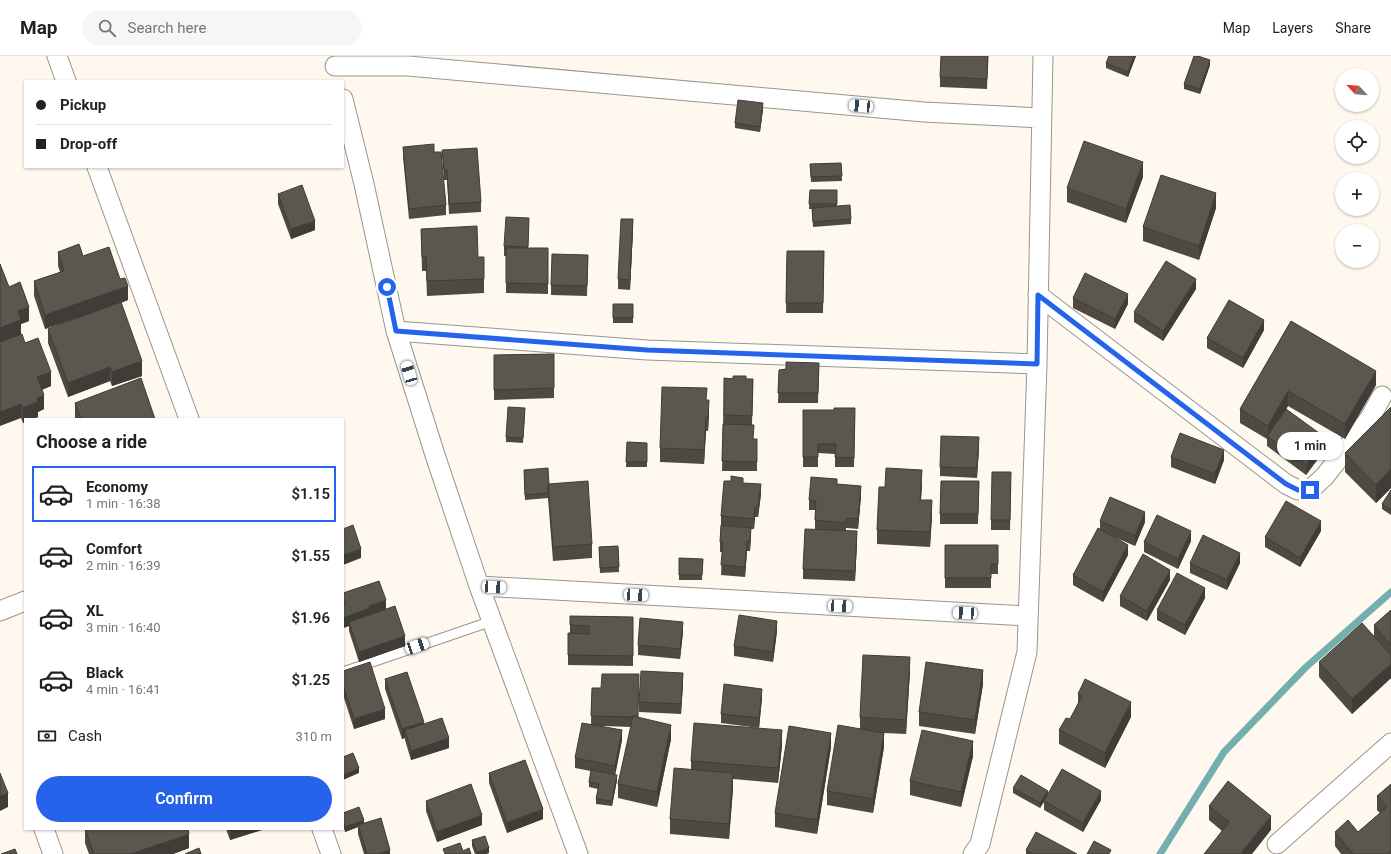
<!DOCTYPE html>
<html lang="en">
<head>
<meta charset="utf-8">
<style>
  :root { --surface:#fff; --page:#f6f6f6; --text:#222; --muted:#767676; --line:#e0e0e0; --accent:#2563eb }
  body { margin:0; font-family:Roboto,sans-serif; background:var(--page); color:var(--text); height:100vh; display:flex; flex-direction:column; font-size:15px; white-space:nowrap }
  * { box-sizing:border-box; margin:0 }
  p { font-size:13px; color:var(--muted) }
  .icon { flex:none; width:22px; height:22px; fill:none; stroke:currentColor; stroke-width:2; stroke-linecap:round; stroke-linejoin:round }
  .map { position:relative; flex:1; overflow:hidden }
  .panel { position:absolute; left:24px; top:362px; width:320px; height:412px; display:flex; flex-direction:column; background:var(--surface); border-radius:0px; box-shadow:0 1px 3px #0004 }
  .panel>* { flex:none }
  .banner { position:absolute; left:24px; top:24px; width:320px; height:88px; border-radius:0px; box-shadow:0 1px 3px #0004; display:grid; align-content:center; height:88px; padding:0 12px; background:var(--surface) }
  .needle { width:26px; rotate:296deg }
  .controls { position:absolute; left:1335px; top:12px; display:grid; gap:8px }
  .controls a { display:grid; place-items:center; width:44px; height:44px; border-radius:50%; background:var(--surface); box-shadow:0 1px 3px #0004; font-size:20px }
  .end { position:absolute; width:18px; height:18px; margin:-9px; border:5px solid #2563eb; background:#fff; box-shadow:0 0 0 2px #fff }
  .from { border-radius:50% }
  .bubble { position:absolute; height:28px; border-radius:14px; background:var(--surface); box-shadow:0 1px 3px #0004; font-size:13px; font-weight:600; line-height:28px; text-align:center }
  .car { position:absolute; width:12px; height:24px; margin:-12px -6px; border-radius:5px; box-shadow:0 0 3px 1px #0007; background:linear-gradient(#fff 24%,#345 0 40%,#fff 0 76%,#345 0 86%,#fff 0) }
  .banner b { display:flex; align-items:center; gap:14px; height:38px; font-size:15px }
  .banner b+b { border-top:1px solid var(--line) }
  .banner i { width:10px; height:10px; background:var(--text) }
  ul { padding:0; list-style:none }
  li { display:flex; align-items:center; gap:12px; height:56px; margin:0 8px 6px; padding:0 4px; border:2px solid transparent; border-radius:0px }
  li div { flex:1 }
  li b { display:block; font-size:15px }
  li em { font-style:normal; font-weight:600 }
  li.on { border-color:var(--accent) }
  li>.icon { width:36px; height:36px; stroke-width:1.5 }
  h2 { padding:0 12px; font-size:18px; line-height:48px }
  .pay { display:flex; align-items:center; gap:10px; height:44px; padding:0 12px; font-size:15px }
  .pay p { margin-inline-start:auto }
  .button { display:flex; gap:8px; margin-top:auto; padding:8px 12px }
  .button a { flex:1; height:46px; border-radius:24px; background:var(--accent); color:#fff; font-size:16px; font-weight:600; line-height:46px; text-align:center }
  header { display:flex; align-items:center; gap:24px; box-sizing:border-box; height:56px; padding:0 20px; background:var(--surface); border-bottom:1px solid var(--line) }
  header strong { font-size:19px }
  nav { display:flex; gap:22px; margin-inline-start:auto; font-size:14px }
  .search { width:280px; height:36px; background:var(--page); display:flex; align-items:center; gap:10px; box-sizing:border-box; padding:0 14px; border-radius:22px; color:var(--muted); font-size:15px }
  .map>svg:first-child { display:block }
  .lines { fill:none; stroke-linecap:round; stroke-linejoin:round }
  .stream { stroke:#74aeaf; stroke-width:7 }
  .lane-casing { stroke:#9b958c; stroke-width:11 }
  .street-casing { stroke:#9b958c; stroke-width:21 }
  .lane { stroke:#fff; stroke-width:9 }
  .street { stroke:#fff; stroke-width:19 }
  .wall { fill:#4e4a43 }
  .shaded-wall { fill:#403c37 }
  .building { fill:#5b564e; stroke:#403c37 }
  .route { stroke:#2563eb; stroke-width:5 }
</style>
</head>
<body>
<header>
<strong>Map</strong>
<div class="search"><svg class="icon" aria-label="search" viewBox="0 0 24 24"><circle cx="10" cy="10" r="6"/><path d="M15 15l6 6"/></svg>Search here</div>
<nav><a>Map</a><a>Layers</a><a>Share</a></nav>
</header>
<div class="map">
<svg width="1391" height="798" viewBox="0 0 1391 798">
  <rect width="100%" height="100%" fill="#fef8ee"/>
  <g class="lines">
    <path class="stream" d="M1160,798L1224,696L1305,612L1391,536"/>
    <defs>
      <path id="lane" d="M343,616L492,565"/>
      <path id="street" d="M57,0L66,25
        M335,10H408L924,56L1042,62
        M343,43L364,128L396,275L436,402L479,530L578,798
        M97,111L189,363
        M1038,239L1286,428L1298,434H1310L1325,420L1370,362L1382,340
        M396,275L647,294L1037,308
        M479,530L1028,560
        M0,555L25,545
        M44,773L53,798
        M322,773L331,798
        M1277,788L1391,687
        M973,798L980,788L1027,596L1037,308L1043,0"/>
    </defs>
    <use href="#lane" class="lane-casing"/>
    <use href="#street" class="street-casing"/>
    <use href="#lane" class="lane"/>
    <use href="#street" class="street"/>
  </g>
  <path class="wall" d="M988,0L987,33L940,31V21Z
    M1136,0L1128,21L1106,12V7Z
    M1210,9L1200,38L1184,33V28Z
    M763,53L760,76L735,72V67Z
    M403,91L434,96L446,149V159L409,163L403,101Z
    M442,94L481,146V156L449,158L447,124H444Z
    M841,107L842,125L811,126L810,108Z
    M1143,121L1126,167L1067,146V132Z
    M810,134H837V150L851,163V168L813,171L812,153H809Z
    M278,138L315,174L291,183L278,148Z
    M1216,152L1199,204L1143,185V171Z
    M529,172L528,192H548V238L506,237V200H504V190Z
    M421,173L484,223V237L427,240L426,215H422Z
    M633,173L630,234L618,233V223Z
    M787,195H824L823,257H786Z
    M58,196L83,200L128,244L121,247L142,320L112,330L110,325L68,341L48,287V273L89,258L45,273L34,240V225L60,216L58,210Z
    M588,199L587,240L551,239V229Z
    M9,231L29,265L21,268V279L25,287L51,330L42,334L44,353L38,356V361L23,367L21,362Z
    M1196,233L1163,285L1134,266V256Z
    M1073,242L1128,248L1115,273L1073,252Z
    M613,248H633V267H613Z
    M1291,265L1376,329L1345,383L1288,350L1286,353L1326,392L1306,419L1267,390V383L1240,367V353Z
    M1264,274L1243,312L1207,292V282Z
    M554,298V342L494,344V299Z
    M819,307L818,347H778L779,314L786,313Z
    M724,322L753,323L752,369L753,383L757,393V415H722Z
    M707,344L709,359L708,375H706L704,408L660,406V392Z
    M75,347L155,363H75Z
    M1391,351V432L1376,447L1345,416V397Z
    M855,352L854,411H835V398L818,397V411H803V354H834Z
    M525,357L523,387L506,386V381Z
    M627,386L647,387V411H626Z
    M979,391L977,422L940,420V411Z
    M1171,401L1224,404L1215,428L1171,411Z
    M524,419L549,428L592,488V502L553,505L548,442L525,444Z
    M979,425L978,468H940V458Z
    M1011,426L1010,474H991V464Z
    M743,427L761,438L758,461H755L754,473H751L750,495H747L745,521L721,519L722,496H720V486L721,469V460Z
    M837,428L861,440L858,473L846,472V475L857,485L855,525L803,523V513L815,474V454H809V444Z
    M922,428L921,444L932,459L930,491L877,488V474L885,431Z
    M1391,434V459L1382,453V448Z
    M1100,465L1145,466L1135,490L1109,479L1128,499L1103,546L1073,529V519L1100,473Z
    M1321,475L1300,511L1265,491V481Z
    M1191,485L1178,513L1144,496V486Z
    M945,489H998V518H991V532H945Z
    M618,490L619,516L600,517L599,491Z
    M679,502L703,503L702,524H679Z
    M1190,507H1240L1227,534L1190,517Z
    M1170,524L1147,565L1120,550V540Z
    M343,537L386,553L405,590L359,606L349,575V570L343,572Z
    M1205,542L1185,579L1157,564V554Z
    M1391,554V622L1352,658L1319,621V606L1374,581V569Z
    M570,560L633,561V610L568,609V577H570Z
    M777,575L773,606L734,600V590Z
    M683,576L680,603L638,599V589Z
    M343,615L385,663L354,673L343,639Z
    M910,615L906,678L884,677V691L873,757L827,749V735L860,673V661Z
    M385,623L424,668L449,692L411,704L405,684V682L402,683L385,633Z
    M683,627L681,658L639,656V646Z
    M983,628L975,678L919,670V656Z
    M592,632L671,683L657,751L618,742V728L631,671L603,670L622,684L615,718L617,724L612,750L596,748V743L598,733L589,731V726L591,715L575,712V702L591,668Z
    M1078,638L1131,661L1105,712L1059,688V674L1070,663L1078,648Z
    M762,642L759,672L721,667V658Z
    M782,689L778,727L733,723V732L729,783L670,778V763L691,713V705Z
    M831,691L817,778L775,771V757Z
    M973,700L961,751L910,739V725Z
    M489,717L543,763L507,777L489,727Z
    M1391,728V798H1341L1335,790V776H1358L1380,757L1377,754V740Z
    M1013,732L1048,739L1101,744L1083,776L1044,754V745L1040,752L1013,737Z
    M426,745L482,769L437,786L426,755Z
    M1209,750L1271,774L1222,775L1209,764Z
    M343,757L364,767L390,798H364L358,778V771L345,776L343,769Z
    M85,773L189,792L173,798H89L85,787Z
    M226,773H265L230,784Z
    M472,784L489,797L486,798H475L472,790Z
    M1026,794L1077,798H1026Z"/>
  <path class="shaded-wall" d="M1134,0H1136L1128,21V16Z
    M1210,4V9L1200,38V33Z
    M763,47V53L760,76V71Z
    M1143,106V121L1126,167V153Z
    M1216,137V152L1199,204V190Z
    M633,163V173L630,234V224Z
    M315,165V174L291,183V173Z
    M1196,223V233L1163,285V275Z
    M128,230V244L45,273V259Z
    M1128,238V248L1115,273V263Z
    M29,251V265L21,268V279L0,287V272L18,255Z
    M1264,264V274L1243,312V302Z
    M142,305V320L112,330V316Z
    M110,311V325L68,341V327Z
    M1376,315V329L1345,383V368Z
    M51,316V330L37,335V321Z
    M1288,335V350L1269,382L1268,381V370Z
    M44,339V353L38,356V361L32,363H25V366L23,367V352L37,342Z
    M709,344V359L708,375V361Z
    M21,348V362L0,370V356Z
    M706,361V375L704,408V394Z
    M979,381V391L977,422V412Z
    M1326,382V392L1306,419V409Z
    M1224,394V404L1215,428V418Z
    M1391,413V432L1376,447V429Z
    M922,414V428L920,458V444Z
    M761,428V438L758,461V451Z
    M861,430V440L858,473V463Z
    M932,444V459L930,491V476Z
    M344,449V459H343V450Z
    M755,451V461L754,473V463Z
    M1145,456V466L1135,490V480Z
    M1321,465V475L1300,511V502Z
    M751,472V482L750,495V485Z
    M857,475V485L855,525V515Z
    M1191,475V485L1178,513V503Z
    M747,485V495L745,521V511Z
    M1128,489V499L1103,546V536Z
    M361,493V502L343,509V499Z
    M1240,497V507L1227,534V524Z
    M1170,514V524L1147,565V555Z
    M1205,532V542L1185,579V569Z
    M386,544V554L349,566V570L343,572V562L369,550Z
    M777,565V575L773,606V596Z
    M683,566V576L680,603V593Z
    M405,580V590L359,606V596Z
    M910,601V615L906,678V664Z
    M1391,608V622L1352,658V643Z
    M983,614V628L975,678V664Z
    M683,617V627L681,658V648Z
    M762,633V642L759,672V662Z
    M1131,646V661L1105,712V697Z
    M385,653V663L354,673V663Z
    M424,666V676L405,674V682L402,683V673Z
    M671,669V683L657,751V736Z
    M622,674V684L615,720V710Z
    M782,674V689L778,727V712Z
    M831,677V691L817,778V764Z
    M884,677V691L873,757V743Z
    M449,682V692L411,704V695Z
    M973,685V700L961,751V736Z
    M359,712V717L343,724V719Z
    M733,717V732L729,783V768Z
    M617,719V724L612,750V745Z
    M1048,735V740L1040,752V747Z
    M1101,735V744L1083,776V767Z
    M8,737V751L0,755V740Z
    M543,753V763L507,777V767Z
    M482,759V769L437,786V776Z
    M1271,760V774L1252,798H1240Z
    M364,764V769H358V771L345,776V771Z
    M234,773H265L230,784V774Z
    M189,778V792L173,798H131Z
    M489,792V797L486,798H477V796Z
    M390,794V798H378Z"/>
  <path class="building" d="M941,0H988L987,23L940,21Z
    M1109,0H1134L1128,16L1106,7Z
    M1194,0H1198L1210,4L1200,33L1184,28Z
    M738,44L763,47L760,71L735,67Z
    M1084,85L1143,106L1126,153L1067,132Z
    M434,88V96H441L446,149L409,153L403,91Z
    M477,92L481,146L449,148L447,114H444L442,94Z
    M841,107L842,120L811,121L810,108Z
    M1161,119L1216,137L1199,190L1143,171Z
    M302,129L315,165L291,173L278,138Z
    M810,134H837V148H809Z
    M850,149L851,163L813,166L812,152Z
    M506,161L529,162L528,191L504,190Z
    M621,163H633L630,224L618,223Z
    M477,170L478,201H484V223L427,225L426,201H422L421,173Z
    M79,188L83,200L109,191L120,223L125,222L128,230L45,259L34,225L64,215L58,196Z
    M506,192H548V228L506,227Z
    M787,195H824L823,247H786Z
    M552,198L588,199L587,230L551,229Z
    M1166,205L1196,223L1163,275L1134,256Z
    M0,208L9,231L20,226L29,251L18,255L21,264L0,272Z
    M1085,217L1128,238L1115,263L1073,242Z
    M1229,244L1264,264L1243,302L1207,282Z
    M121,246L142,305L112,316L110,311L68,327L48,273Z
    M613,248H633V262H613Z
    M1291,265L1376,315L1345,368L1288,335L1268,370L1240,353Z
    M22,278L25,287L38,282L51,316L37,321L44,339L37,342L38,346L23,352L21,348L0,356V286Z
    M554,298V332L494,334V299Z
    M786,306L819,307L818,337H778L779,314L786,313Z
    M733,320H746V323H753L752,360L724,359V322L733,323Z
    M141,322L155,363H81L75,347Z
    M662,331L707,332L706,344H709L708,361H706L704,394L660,392Z
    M508,351L525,352L523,382L506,381Z
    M1391,351V413L1376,429L1345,397Z
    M834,352H855L854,402L835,401L836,388H818V401H803V354H834Z
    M1286,353L1326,382L1306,409L1267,380Z
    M723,368L754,369L753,383H757V406L722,405Z
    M1180,377L1224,394L1215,418L1171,401Z
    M941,380L979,381L977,412L940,411Z
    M627,386L647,387V406H626Z
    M548,412L549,428H548V437L525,439L524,414Z
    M886,412L922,414L920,444H932L930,476L877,474L879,431H885Z
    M992,416H1011L1010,464H991Z
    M731,420L743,422V427L761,428L758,451H755L754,463L721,460L724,425H731Z
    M811,421L837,423V428L861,430L858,463L846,462V467L815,464L816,445L809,444Z
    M588,425L592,488L553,491L548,428Z
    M941,425H979L978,458H940Z
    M1391,434V454L1382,448Z
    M1110,441L1145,456L1135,480L1100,465Z
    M1286,445L1321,465L1300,502L1265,481Z
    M1157,459L1191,475L1178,503L1144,486Z
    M353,469L361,493L343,499V473Z
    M721,469L751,472L750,485H747L745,511L721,509L723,486H720Z
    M1098,472L1128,489L1103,536L1073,519Z
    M805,473L857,475L855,515L803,513Z
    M1203,479L1240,497L1227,524L1190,507Z
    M945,489H998V508H991V522H945Z
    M618,490L619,511L600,512L599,491Z
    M1143,498L1170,514L1147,555L1120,540Z
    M679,502L703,503L702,519H679Z
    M1177,517L1205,532L1185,569L1157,554Z
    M379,525L386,544L369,550L370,552L343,562V549L345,548L343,542V537Z
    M395,550L405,580L359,596L349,566Z
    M1391,554V589L1374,569Z
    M739,559L777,565L773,596L734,590Z
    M570,560L633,561V600L568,599V577L589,578V570L570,569Z
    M640,562L683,566L680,593L638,589Z
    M1362,567L1391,599V608L1352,643L1319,606Z
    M863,599L910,601L906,664L860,661Z
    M370,606L385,653L354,663L343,629V615Z
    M926,606L983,614L975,664L919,656Z
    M641,615L683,617L681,648L639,646Z
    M407,616L424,666L402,673L385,623Z
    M602,618H639L638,661L633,660V661L591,660L592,632H601Z
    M1085,623L1131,646L1105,697L1059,674L1066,662L1070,663L1082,640L1078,638Z
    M724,628L762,633L759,662L721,658Z
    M633,660L671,669L657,736L618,728Z
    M442,662L449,682L411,695L405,674Z
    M582,667L622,674L615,710L575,702Z
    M694,667L782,674L778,712L691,705Z
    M838,669L884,677L873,743L827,735Z
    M789,670L831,677L817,764L775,757Z
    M922,674L973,685L961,736L910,725Z
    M353,697L359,712L343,719V701Z
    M525,704L543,753L507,767L489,717Z
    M674,712L733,717L729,768L670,763Z
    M1062,713L1101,735L1083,767L1044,745Z
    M591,714L617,719L612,745L596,743L599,728L589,726Z
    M0,717L8,737L0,740Z
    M1021,719L1048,735L1040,747L1013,732Z
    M1228,725L1271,760L1240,798H1204L1229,766L1209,750Z
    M471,728L482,759L437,776L426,745Z
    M1391,728V795L1388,798H1353L1335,776L1348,764L1358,776L1387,751L1377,740Z
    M359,751L364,764L345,771L343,764V757Z
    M381,762L390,794L378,798H367L358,769Z
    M85,773H188L189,778L131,798H94Z
    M1036,776L1077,798H1033L1026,794Z
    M485,780L489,792L477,796L472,784Z
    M1094,785L1111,794L1109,798H1087Z
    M460,787L463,795L469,792L471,798H445L443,793Z
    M199,792L201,798H185Z
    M15,793L17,798H1Z"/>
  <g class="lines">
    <path class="route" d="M387,231L396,275L647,294L1037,308L1038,239L1286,428L1298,434H1310"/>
  </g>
</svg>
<div class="controls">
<a><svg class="needle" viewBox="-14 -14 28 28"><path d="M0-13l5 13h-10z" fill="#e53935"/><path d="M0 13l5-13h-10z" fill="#767676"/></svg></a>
<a><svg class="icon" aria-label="locate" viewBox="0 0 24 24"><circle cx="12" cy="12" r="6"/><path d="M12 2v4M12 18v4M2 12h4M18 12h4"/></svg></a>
<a>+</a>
<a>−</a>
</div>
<i class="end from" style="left:387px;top:231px"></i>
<i class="end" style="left:1310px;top:434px"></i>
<div class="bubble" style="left:1277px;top:376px;width:66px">1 min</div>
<i class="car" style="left:861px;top:50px;rotate:275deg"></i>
<i class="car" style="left:409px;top:317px;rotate:343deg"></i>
<i class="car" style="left:494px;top:531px;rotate:93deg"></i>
<i class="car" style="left:636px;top:539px;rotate:93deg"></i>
<i class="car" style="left:840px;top:550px;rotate:93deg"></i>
<i class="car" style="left:965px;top:557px;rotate:273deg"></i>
<i class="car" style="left:417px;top:590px;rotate:71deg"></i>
<div class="banner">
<b><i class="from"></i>Pickup</b>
<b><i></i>Drop-off</b>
</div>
<section class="panel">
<h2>Choose a ride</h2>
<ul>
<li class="on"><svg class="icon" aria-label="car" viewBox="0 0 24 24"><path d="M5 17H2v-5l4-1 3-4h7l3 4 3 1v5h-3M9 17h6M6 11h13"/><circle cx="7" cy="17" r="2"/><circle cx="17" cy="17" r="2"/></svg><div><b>Economy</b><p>1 min · 16:38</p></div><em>$1.15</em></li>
<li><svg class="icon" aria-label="car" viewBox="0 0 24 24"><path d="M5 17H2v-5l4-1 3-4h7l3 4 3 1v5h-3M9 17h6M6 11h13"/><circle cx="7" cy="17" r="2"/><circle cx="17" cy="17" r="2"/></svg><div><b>Comfort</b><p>2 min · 16:39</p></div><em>$1.55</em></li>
<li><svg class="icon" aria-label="car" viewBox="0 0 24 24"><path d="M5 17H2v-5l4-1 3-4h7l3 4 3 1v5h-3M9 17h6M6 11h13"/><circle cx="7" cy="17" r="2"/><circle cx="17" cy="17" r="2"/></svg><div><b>XL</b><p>3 min · 16:40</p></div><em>$1.96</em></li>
<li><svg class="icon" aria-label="car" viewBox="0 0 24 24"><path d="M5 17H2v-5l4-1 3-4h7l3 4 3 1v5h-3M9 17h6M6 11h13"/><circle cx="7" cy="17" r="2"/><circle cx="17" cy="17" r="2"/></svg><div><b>Black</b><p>4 min · 16:41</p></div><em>$1.25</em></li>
</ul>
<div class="pay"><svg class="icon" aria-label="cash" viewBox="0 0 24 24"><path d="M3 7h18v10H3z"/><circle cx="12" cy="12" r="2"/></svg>Cash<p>310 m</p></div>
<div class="button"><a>Confirm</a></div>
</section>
</div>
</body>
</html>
